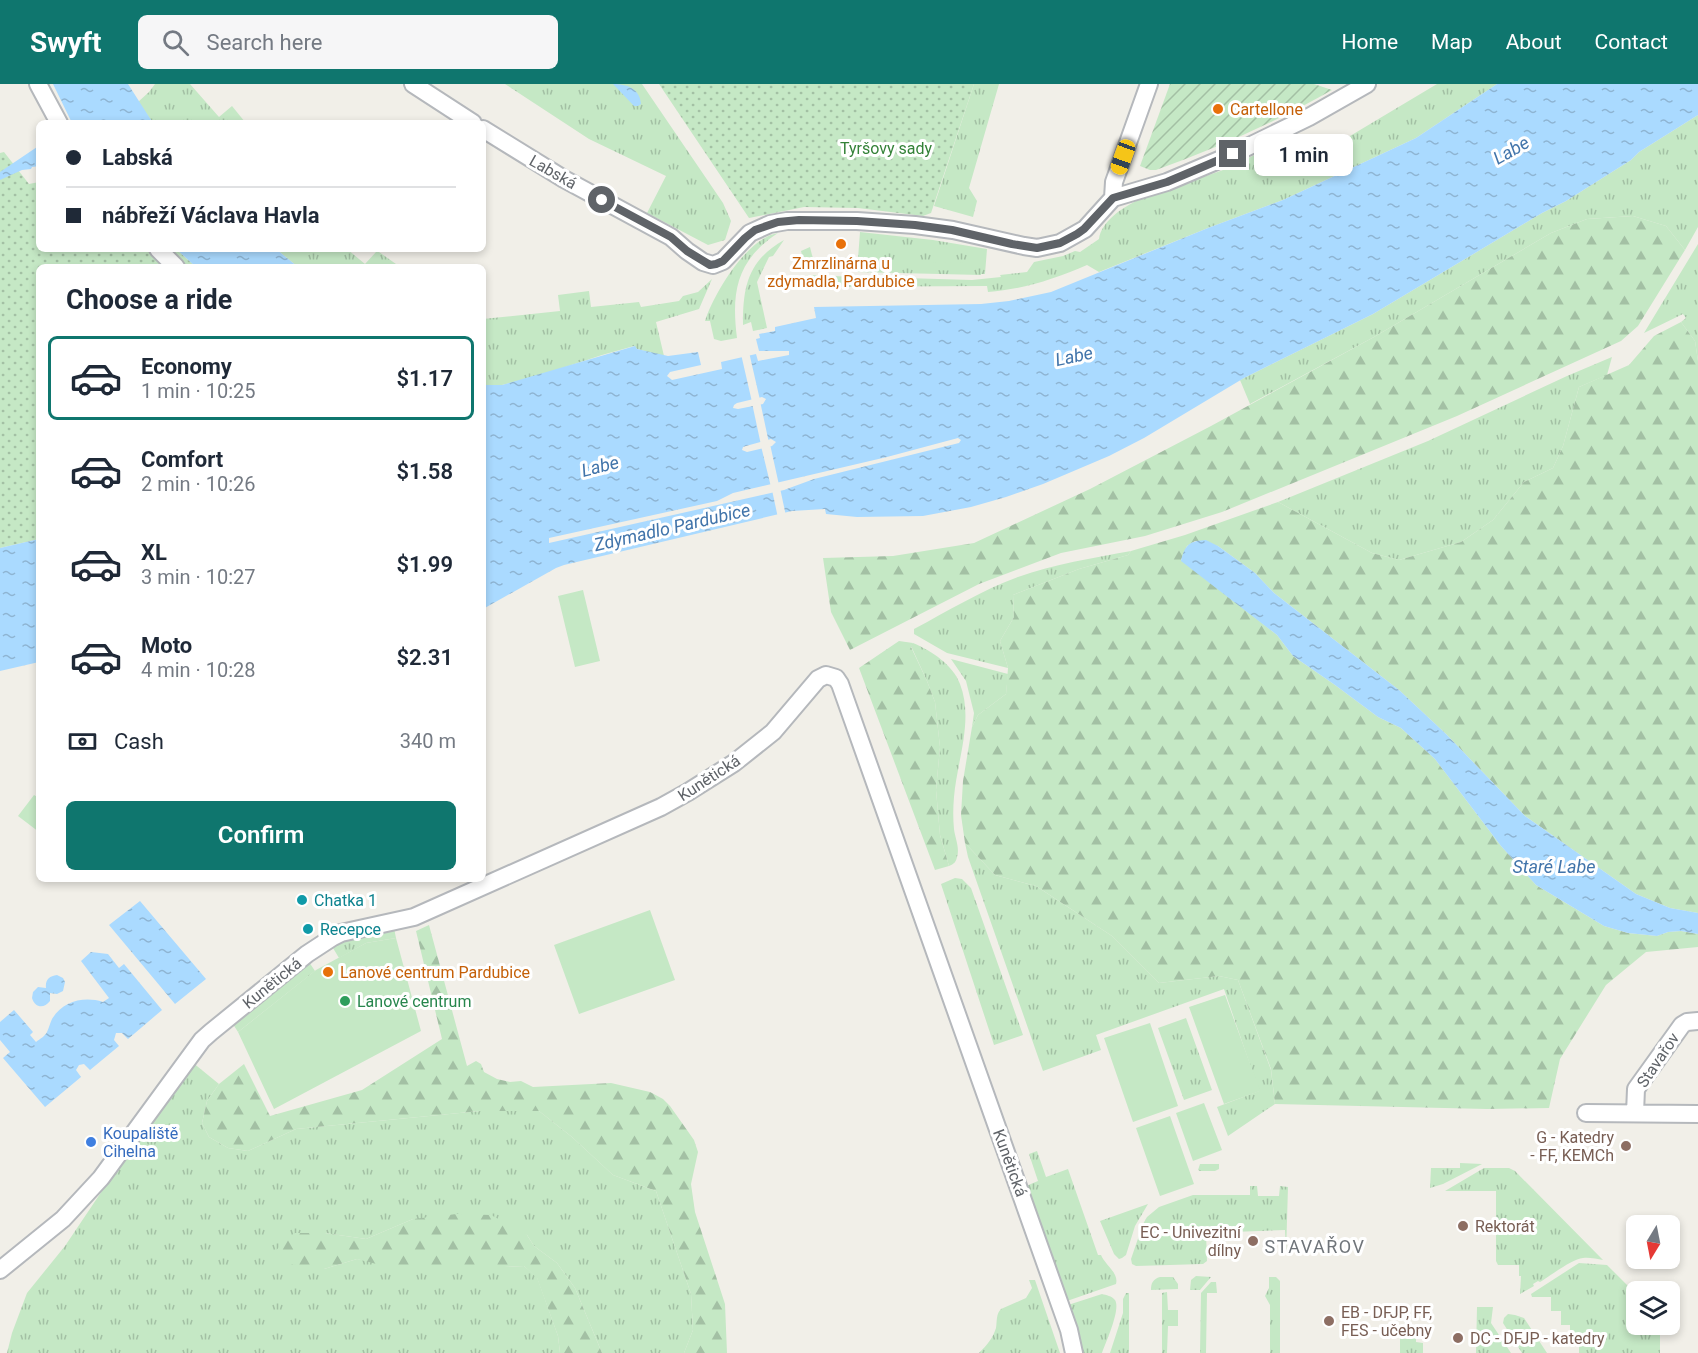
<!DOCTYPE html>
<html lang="en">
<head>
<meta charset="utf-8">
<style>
  :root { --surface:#fff; --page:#f6f6f7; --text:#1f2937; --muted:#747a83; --line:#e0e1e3; --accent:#0f766e }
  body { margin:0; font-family:Roboto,sans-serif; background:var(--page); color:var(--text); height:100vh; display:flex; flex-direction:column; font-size:22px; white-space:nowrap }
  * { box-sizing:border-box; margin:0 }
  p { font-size:20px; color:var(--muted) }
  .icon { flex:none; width:33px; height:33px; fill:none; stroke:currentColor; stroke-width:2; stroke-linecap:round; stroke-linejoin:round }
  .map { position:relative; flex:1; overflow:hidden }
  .drawer { position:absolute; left:36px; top:180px; width:450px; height:618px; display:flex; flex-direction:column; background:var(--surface); border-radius:9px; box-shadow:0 3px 9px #0003 }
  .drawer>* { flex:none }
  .top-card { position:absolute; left:36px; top:36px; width:450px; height:132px; border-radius:9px; box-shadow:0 3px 9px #0003; display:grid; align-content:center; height:132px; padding:0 30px; background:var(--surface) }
  .needle { width:39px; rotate:190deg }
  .tools { position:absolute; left:1626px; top:1131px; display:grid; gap:12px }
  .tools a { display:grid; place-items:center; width:54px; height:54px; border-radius:9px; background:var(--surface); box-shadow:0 3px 9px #0003; font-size:30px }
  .end { position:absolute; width:27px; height:27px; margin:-14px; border:8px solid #5f6368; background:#fff; box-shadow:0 0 0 3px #fff }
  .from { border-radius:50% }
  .bubble { position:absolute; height:42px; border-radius:9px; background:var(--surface); box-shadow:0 3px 9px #0003; font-size:20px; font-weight:600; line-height:42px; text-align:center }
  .car { position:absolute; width:18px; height:36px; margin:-18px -9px; border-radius:8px; box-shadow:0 0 4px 2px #0007; background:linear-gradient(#f5c518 24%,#345 0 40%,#f5c518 0 76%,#345 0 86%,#f5c518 0) }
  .top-card b { display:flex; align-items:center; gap:21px; height:57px; font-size:22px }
  .top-card b+b { border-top:2px solid var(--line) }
  .top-card i { width:15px; height:15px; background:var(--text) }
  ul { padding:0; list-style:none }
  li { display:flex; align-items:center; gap:18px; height:84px; margin:0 12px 9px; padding:0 18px; border:3px solid transparent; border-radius:9px }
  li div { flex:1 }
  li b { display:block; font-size:22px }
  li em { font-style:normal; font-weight:600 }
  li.selected { border-color:var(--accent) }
  li>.icon { width:54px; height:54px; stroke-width:1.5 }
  h2 { padding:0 30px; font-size:27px; line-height:72px }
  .pay { display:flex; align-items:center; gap:15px; height:66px; padding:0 30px; font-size:22px }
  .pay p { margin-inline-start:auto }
  .primary-button { display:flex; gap:12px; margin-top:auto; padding:12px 30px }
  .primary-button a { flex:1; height:69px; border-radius:9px; background:var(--accent); color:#fff; font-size:24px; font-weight:600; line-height:69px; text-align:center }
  header { display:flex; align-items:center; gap:36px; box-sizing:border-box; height:84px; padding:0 30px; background:var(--accent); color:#fff }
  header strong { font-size:28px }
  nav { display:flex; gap:33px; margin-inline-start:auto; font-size:21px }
  .search { width:420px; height:54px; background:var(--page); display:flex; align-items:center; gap:15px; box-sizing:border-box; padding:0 21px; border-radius:9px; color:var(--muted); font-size:22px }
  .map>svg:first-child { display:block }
  .grass { fill:url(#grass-tufts) }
  .forest { fill:url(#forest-firs) }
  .park { fill:url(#park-dots) }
  .garden { fill:url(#garden-furrows) }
  .pitch { fill:#c5e8c5 }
  .water { fill:url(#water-ripples); fill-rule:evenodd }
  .pier { fill:#f1efe8 }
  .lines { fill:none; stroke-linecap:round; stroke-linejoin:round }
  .minor-casing { stroke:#b5b8bc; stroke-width:20 }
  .minor { stroke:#fff; stroke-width:16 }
  .route { stroke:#5f6368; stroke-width:8 }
  .food-dot { fill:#e8710a; stroke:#fff; stroke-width:2 }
  .culture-dot { fill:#0f9aa8; stroke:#fff; stroke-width:2 }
  .leisure-dot { fill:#2e9e5b; stroke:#fff; stroke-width:2 }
  .shop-dot { fill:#3f7fe0; stroke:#fff; stroke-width:2 }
  .education-dot { fill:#8d6e63; stroke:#fff; stroke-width:2 }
  .labels { text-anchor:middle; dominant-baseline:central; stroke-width:6; stroke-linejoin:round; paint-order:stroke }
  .food-label { font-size:16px; fill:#c56008; stroke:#fff; text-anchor:start }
  .park-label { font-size:16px; fill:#348238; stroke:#fff }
  .street-label { font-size:16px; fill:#5f6368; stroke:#fff }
  .culture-label { font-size:16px; fill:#0d838f; stroke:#fff; text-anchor:start }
  .leisure-label { font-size:16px; fill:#27864d; stroke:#fff; text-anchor:start }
  .shop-label { font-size:16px; fill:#366cbe; stroke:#fff; text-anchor:start }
  .education-label { font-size:16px; fill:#785e54; stroke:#fff; text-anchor:start }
  .water-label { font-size:18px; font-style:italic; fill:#4174aa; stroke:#fff }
  .neighbourhood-label { font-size:18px; letter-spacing:1.5px; fill:#70757a; stroke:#fff }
</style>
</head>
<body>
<header>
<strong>Swyft</strong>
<div class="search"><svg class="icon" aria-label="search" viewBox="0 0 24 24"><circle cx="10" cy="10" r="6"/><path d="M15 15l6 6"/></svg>Search here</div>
<nav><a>Home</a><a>Map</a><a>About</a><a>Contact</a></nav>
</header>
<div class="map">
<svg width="1698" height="1269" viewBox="0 0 1698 1269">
  <defs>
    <pattern id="grass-tufts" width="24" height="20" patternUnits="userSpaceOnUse" patternTransform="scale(1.5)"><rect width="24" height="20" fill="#c5e8c5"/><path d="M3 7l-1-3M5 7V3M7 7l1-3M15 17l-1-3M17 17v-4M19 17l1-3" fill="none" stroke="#a3c0a4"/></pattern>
    <pattern id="forest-firs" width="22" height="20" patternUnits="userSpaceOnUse" patternTransform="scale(1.5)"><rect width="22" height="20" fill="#c5e8c5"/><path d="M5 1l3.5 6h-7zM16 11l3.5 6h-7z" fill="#a3c0a4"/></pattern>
    <pattern id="park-dots" width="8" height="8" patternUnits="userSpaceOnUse" patternTransform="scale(1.5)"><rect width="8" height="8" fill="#c5e8c5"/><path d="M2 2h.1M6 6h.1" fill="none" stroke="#a3c0a4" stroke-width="1.8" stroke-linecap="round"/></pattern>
    <pattern id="garden-furrows" width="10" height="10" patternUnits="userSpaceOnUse" patternTransform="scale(1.5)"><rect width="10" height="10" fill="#c5e8c5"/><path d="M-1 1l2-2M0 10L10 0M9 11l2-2" fill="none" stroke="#a3c0a4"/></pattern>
    <pattern id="water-ripples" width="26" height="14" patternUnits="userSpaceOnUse" patternTransform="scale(1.5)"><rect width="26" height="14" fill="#aadaff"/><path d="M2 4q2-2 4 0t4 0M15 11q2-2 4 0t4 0" fill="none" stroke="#8eb4d2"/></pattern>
  </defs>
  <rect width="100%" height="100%" fill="#f1efe8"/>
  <path class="grass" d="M155,0H190L219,33L232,22L245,38L153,39L138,18L149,8Z
    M505,0H642L723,119L731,137L725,156L708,161L647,129L666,92L589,55Z
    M974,0H999L969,104L977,117L973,133L934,122Z
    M1437,0H1497L1416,54L1283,116L1208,144L1099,188L1087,181C1055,195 1024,205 988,208L987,202L809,203L807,191L858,193V197L870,198L871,193L972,196L1001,193L1000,191L1027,188L1034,178L1063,172L1075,167L1080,168L1099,155C1101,138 1122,124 1136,117L1223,86L1297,51L1350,52Z
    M1698,31V143L1685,166L1666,142L1633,132L1587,135L1551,149L1374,253L1250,320L1240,296L1373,230L1542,129L1566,117L1631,76L1639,68Z
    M860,148L933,156L987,165L985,190H981V191L857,188Z
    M778,149C737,176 731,207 737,254L721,257L714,255L710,237H705C714,209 747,154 778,149Z
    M784,156L773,172L769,173L757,198L767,244L753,247L751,238L743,241V239C743,201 749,176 784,156Z
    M1698,160V277L1695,257L1681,238L1686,234L1683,230L1644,249Z
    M810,163L813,175L823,173L825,187H806L801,167Z
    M276,165H347L365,180L376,168H379L396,180L395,183H298Z
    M712,195L699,225L656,238L664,272L637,265L634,262L602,271L535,293L502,301H483V235L560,227L558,211L589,207L591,223L639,218L641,223L679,217L683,212L698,208Z
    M1612,273L1607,291L1579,303L1563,362L1553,384L1524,398L1493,436L1461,458L1399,476L1372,469L1278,418L1428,357L1567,292Z
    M1131,467L1128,471L1079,485L1013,511L1014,533L1000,557L1008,584L947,569L914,550V545C948,527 982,506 1018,493C1054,480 1093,474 1131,467Z
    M913,559C932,567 953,581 960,600C974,636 957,677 954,713C953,724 953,735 954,745C955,754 960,764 957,773C956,778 954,780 949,782L940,751L936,706L940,663L935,618L927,597L911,562Z
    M951,575L1008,590L1006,610L978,631L972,643L974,629L966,597Z
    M965,759L995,791L1036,802L1112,852L1159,899L1219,892L1238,896L1271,986L1275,1020L1228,1052L1217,1023L1259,1007L1224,905L1096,951L1101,966L1043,987L968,773Z
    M955,794L962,795L971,804L1023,951L994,961L941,800Z
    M394,844L396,854L366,859L339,874L333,864L335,856Z
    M307,875L315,887L238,948L231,937Z
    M1186,934L1212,1006L1184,1016L1158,944Z
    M192,978L219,1000L207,1017L202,1039L209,1053L228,1064L248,1067L296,1045L480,1027H539L572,1053L613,1091L656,1107L691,1210L693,1246L684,1269H602L575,1204L557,1179L534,1162L527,1151L413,1135L366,1155L325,1149L324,1185L357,1175L373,1178L505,1183L524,1182L537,1193L558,1252L560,1269H7L12,1249L27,1209L65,1162L110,1095Z
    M1037,1067L1046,1093L1068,1085L1098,1171H1101C1106,1182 1119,1189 1116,1200L1067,1217L1026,1102L1038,1097L1029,1070Z
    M1460,1079L1482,1080L1443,1100L1430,1104L1431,1084H1460Z
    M1200,1080H1219V1085L1215,1087H1200L1198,1086Z
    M1484,1084H1509L1515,1087L1603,1176C1597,1175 1589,1173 1583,1174C1572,1175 1550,1192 1540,1198L1538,1197L1533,1200L1534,1202L1520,1210L1521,1192H1519V1181H1498L1496,1177V1107H1445Z
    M1250,1102H1257L1258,1112H1279L1280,1102L1288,1103L1286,1170L1285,1146L1206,1149L1207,1177L1203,1180L1136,1182L1132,1180L1131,1175L1143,1140L1147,1133L1159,1123L1193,1111H1250Z
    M1148,1120L1135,1142L1126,1171L1122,1174L1119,1175L1114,1170L1100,1137Z
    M1579,1179L1607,1181L1636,1210V1240L1660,1241V1269H1579V1255H1570V1241H1561V1227H1551V1213H1532L1531,1210Z
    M1196,1192L1211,1193L1200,1206H1190L1191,1196Z
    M1160,1193H1173L1178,1200V1205L1151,1206C1151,1199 1153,1195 1160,1193Z
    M1269,1193H1276L1280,1197V1269H1270V1221L1265,1212L1269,1204Z
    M1029,1196H1035L1060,1269H979C987,1261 993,1254 996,1244C997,1237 996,1230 1001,1225L1026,1214L1032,1204Z
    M1211,1198H1216L1217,1209H1207L1206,1269H1200L1201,1209Z
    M1167,1208L1168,1226H1178V1242H1168L1167,1269H1162V1209Z
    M1126,1209H1129V1269H1110L1123,1229V1215Z
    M1102,1210C1106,1211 1112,1212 1115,1216C1121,1225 1106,1258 1102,1269H1081L1068,1221Z
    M1477,1223H1493L1491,1239L1511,1269H1476Z
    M1508,1230L1515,1231L1524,1234L1547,1269H1522L1503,1239L1504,1234Z
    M1400,1251L1416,1252V1258L1423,1259V1269H1400Z"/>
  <path class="forest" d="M1633,132L1666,142L1685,166L1638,242L1621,257L1457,332L1222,428L1145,452L1061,469L979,500L850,566L831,528L823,474L893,472L974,459L1090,405L1211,342L1374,253L1551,149L1587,135Z
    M1681,238L1695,257L1698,277V829L1670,824L1636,810L1525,732L1446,650L1399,606L1274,509L1255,489L1218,462L1195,457L1187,462L1181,476L1277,551L1293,572L1335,601L1378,633L1401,644L1435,675L1501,762L1536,801L1604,842L1628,849L1657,852L1668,848L1681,847L1698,850V863L1646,868L1606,901L1560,975L1549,1024L1487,1025L1275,1020L1271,985L1238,896L1219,892L1159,899L1112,852L1036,802L995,791L965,759L961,731L963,697L972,643L978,631L1006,610L1008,584L1000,557L1014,533L1013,511L1079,485L1128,471L1131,467L1185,451L1278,418L1372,469L1399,476L1461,458L1493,436L1524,398L1553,384L1563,362L1579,303L1629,281L1654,252Z
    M899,557L913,559L911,563L927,597L935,618L940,663L936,706L940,751L949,782L935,786L859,584Z
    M429,841L467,982L476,977L481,980L484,988L497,995L510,998L521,997L533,1003L611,999L650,1008L663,1015L670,1022L694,1056L698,1068L691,1100L695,1128L725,1220L727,1269H684L693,1246L691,1210L656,1107L613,1091L572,1053L539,1027H480L296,1045L248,1067L228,1064L209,1053L202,1039L207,1017L219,1000L244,980L270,1032L362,1006L442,955L416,847Z
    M457,1130L491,1131L527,1151L534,1162L557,1179L575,1204L602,1269H560L558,1252L537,1194L524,1182L437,1186L392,1184L357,1175L324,1185L282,1179L275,1168L283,1158L295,1149H325L366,1155L413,1135Z"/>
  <path class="park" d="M659,0H974L931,129L923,132L858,124L804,123L749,134Z
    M4,68L29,100L39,98V165H176L196,183H39V455L0,464V69Z"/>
  <path class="garden" d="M1170,0H1314L1332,6C1276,38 1217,64 1156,86H1150L1140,82Z"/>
  <path class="pitch" d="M933,178L963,179V187L933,186Z
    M583,506L600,577L575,583L558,512Z
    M34,711L39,714V748L18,732Z
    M650,826L675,896L579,930L554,861Z
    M396,854L421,947L274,1025L238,948L316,886L366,859Z
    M1225,911L1260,1007L1224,1020L1189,923Z
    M1150,939L1178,1022L1133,1038L1104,954Z
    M1204,1019L1222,1066L1193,1077L1176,1029Z
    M1170,1032L1194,1100L1160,1112L1136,1044Z"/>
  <path class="water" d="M53,0H128L153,39H72Z
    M613,0C626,0 640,4 641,20L638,22H634Z
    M1497,0H1698V31L1639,68L1631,76L1566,117L1542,129L1373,230L1244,294L1144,354L1109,372L1043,400L1006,413L971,423L923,432L857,433L826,430L825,425L792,427L564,481L556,484L483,525V301H502L635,262L637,265L668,272L698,268L701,281L670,288L667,292L672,296L722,285L721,278L756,270L758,277L789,271V267H759L756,255L760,254L759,250L775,247V243L816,234L814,223L981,220L1009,217L1051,208L1208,144L1283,116L1416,54ZM762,313L766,315L763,320L738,325L733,324L734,321L737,319ZM958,354L961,356L959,359L814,395L784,406L549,459V454L717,417L733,409L887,373ZM771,355L776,358L772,362L747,368L742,366L743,363L746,362Z
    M37,63H39V82L32,83L31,85L22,86L0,96V88Z
    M176,165H276L298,183H196Z
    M39,455V578L0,587V464Z
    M1206,456L1218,462L1255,489L1274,509L1399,606L1446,650L1525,732L1636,810L1670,824L1698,829V850L1681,847L1668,848L1657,852L1628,849L1604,842L1536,801L1501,762L1435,675L1401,644L1378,633L1335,601L1293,572L1277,551L1181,477C1185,460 1190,457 1206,456Z
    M140,817L206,895L175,920L109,841Z
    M91,868L108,870L119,884L124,880L162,926L128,955L122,949H116L114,956L119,962L90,986L84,980L79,981L76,986L81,993L45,1023L3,974L10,968L0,956V938L14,926L33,948L30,951L36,958C40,955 45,952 47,948C49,944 50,939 52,935C63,917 84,912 103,918L109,914L81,877Z
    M57,891L63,894L65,898L63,907L57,910L50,909V917C44,925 35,924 32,914L33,908L38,903L46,904C45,896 49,892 57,891Z"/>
  <path class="pier" d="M749,268L760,316L752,318L741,270Z
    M760,317L769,359L761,361L752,319Z
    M770,360L779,401L771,403L761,362Z
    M780,404L786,432L778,434L772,406Z"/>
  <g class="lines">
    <defs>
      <path id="minor" d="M38,0L59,39
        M413,0L473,39
        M483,45L564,95L671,153L687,167L703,178L713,181L723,177L750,149L770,140L787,137H857L915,141L953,146L1024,162L1037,164L1060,159L1085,145L1113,114L1167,98L1233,70L1309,33L1367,0
        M1113,114L1114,98L1149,0
        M158,165L176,183
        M1586,1029L1698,1030
        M1635,1029L1636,1005L1682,941L1687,938L1698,937
        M0,1186L63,1135L101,1094L202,956L211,948L307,870L333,853L341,849L414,833L661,723L688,708L734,679L773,648L818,595L826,591L836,594L840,600L1069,1246L1074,1269"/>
    </defs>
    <use href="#minor" class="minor-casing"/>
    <use href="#minor" class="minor"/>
  </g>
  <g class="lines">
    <path class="route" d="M602,116L671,153L687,167L710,181L716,180L723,177L745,154L755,146L778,138L799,136L857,137L915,141L952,146L1012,160L1037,164L1060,159L1077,150L1084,145L1113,114L1167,98L1233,70"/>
  </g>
  <g class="food-dot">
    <circle cx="1218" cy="25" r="6"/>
    <circle cx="841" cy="160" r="6"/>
    <circle cx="328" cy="888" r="6"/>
  </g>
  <g class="culture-dot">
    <circle cx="302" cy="816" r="6"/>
    <circle cx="308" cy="845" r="6"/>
  </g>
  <circle class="leisure-dot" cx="345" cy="917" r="6"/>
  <circle class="shop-dot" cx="91" cy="1058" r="6"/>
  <g class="education-dot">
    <circle cx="1626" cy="1062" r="6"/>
    <circle cx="1463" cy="1142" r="6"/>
    <circle cx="1253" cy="1157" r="6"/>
    <circle cx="1329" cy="1237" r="6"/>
    <circle cx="1458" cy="1254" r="6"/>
  </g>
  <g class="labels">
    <g class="food-label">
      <text x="1230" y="25">Cartellone</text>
      <text x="841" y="179" text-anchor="middle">Zmrzlinárna u<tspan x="841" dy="18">zdymadla, Pardubice</tspan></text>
      <text x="340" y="888">Lanové centrum Pardubice</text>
    </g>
    <g class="park-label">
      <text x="886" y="64">Tyršovy sady</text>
    </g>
    <g class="street-label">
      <text transform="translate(553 88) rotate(30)">Labská</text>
      <text transform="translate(709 694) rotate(-33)">Kunětická</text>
      <text transform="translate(272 899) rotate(-39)">Kunětická</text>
      <text transform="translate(1658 976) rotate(-56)">Stavařov</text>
      <text transform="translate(1010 1079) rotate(70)">Kunětická</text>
    </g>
    <g class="culture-label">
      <text x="314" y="816">Chatka 1</text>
      <text x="320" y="845">Recepce</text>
    </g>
    <g class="leisure-label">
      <text x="357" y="917">Lanové centrum</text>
    </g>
    <g class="shop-label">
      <text x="103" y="1049">Koupaliště<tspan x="103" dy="18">Cihelna</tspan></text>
    </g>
    <g class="education-label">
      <text x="1614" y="1053" text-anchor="end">G - Katedry<tspan x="1614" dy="18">- FF, KEMCh</tspan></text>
      <text x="1475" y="1142">Rektorát</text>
      <text x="1241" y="1148" text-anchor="end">EC - Univezitní<tspan x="1241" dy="18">dílny</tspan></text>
      <text x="1341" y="1228">EB - DFJP, FF,<tspan x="1341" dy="18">FES - učebny</tspan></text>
      <text x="1470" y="1254">DC - DFJP - katedry</text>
    </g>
    <g class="water-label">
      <text transform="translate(1511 66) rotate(-30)">Labe</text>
      <text transform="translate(1074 272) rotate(-12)">Labe</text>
      <text transform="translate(600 382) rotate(-14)">Labe</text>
      <text transform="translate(672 443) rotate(-13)">Zdymadlo Pardubice</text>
      <text x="1554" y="782">Staré Labe</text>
    </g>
    <g class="neighbourhood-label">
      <text x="1315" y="1162">STAVAŘOV</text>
    </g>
  </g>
</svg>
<div class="tools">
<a><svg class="needle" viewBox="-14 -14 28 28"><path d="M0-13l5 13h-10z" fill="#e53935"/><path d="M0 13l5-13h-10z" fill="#747a83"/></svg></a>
<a><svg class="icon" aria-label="layers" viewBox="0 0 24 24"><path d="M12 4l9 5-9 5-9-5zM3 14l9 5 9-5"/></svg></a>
</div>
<i class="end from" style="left:602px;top:116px"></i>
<i class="end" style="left:1233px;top:70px"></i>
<div class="bubble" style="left:1254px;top:50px;width:99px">1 min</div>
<i class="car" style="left:1123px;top:73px;rotate:200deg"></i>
<div class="top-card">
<b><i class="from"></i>Labská</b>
<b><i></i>nábřeží Václava Havla</b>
</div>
<section class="drawer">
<h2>Choose a ride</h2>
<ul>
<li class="selected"><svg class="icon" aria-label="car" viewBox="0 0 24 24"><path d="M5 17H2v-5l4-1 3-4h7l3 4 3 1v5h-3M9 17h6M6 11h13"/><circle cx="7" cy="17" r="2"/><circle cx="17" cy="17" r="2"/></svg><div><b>Economy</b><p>1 min · 10:25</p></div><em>$1.17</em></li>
<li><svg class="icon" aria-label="car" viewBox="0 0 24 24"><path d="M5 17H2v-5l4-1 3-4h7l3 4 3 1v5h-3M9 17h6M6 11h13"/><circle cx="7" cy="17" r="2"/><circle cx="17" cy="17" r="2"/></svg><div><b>Comfort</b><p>2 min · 10:26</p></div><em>$1.58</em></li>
<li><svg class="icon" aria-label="car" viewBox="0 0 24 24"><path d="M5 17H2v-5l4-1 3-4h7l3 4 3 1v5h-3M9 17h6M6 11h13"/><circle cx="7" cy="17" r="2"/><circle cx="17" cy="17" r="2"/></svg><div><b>XL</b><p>3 min · 10:27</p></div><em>$1.99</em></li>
<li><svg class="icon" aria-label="car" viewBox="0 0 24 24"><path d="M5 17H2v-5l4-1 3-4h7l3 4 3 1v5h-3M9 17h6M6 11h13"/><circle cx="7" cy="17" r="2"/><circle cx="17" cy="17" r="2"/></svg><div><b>Moto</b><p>4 min · 10:28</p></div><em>$2.31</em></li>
</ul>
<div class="pay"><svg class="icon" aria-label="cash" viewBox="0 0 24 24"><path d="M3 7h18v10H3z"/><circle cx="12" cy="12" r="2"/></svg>Cash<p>340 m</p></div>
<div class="primary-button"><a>Confirm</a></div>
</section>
</div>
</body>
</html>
